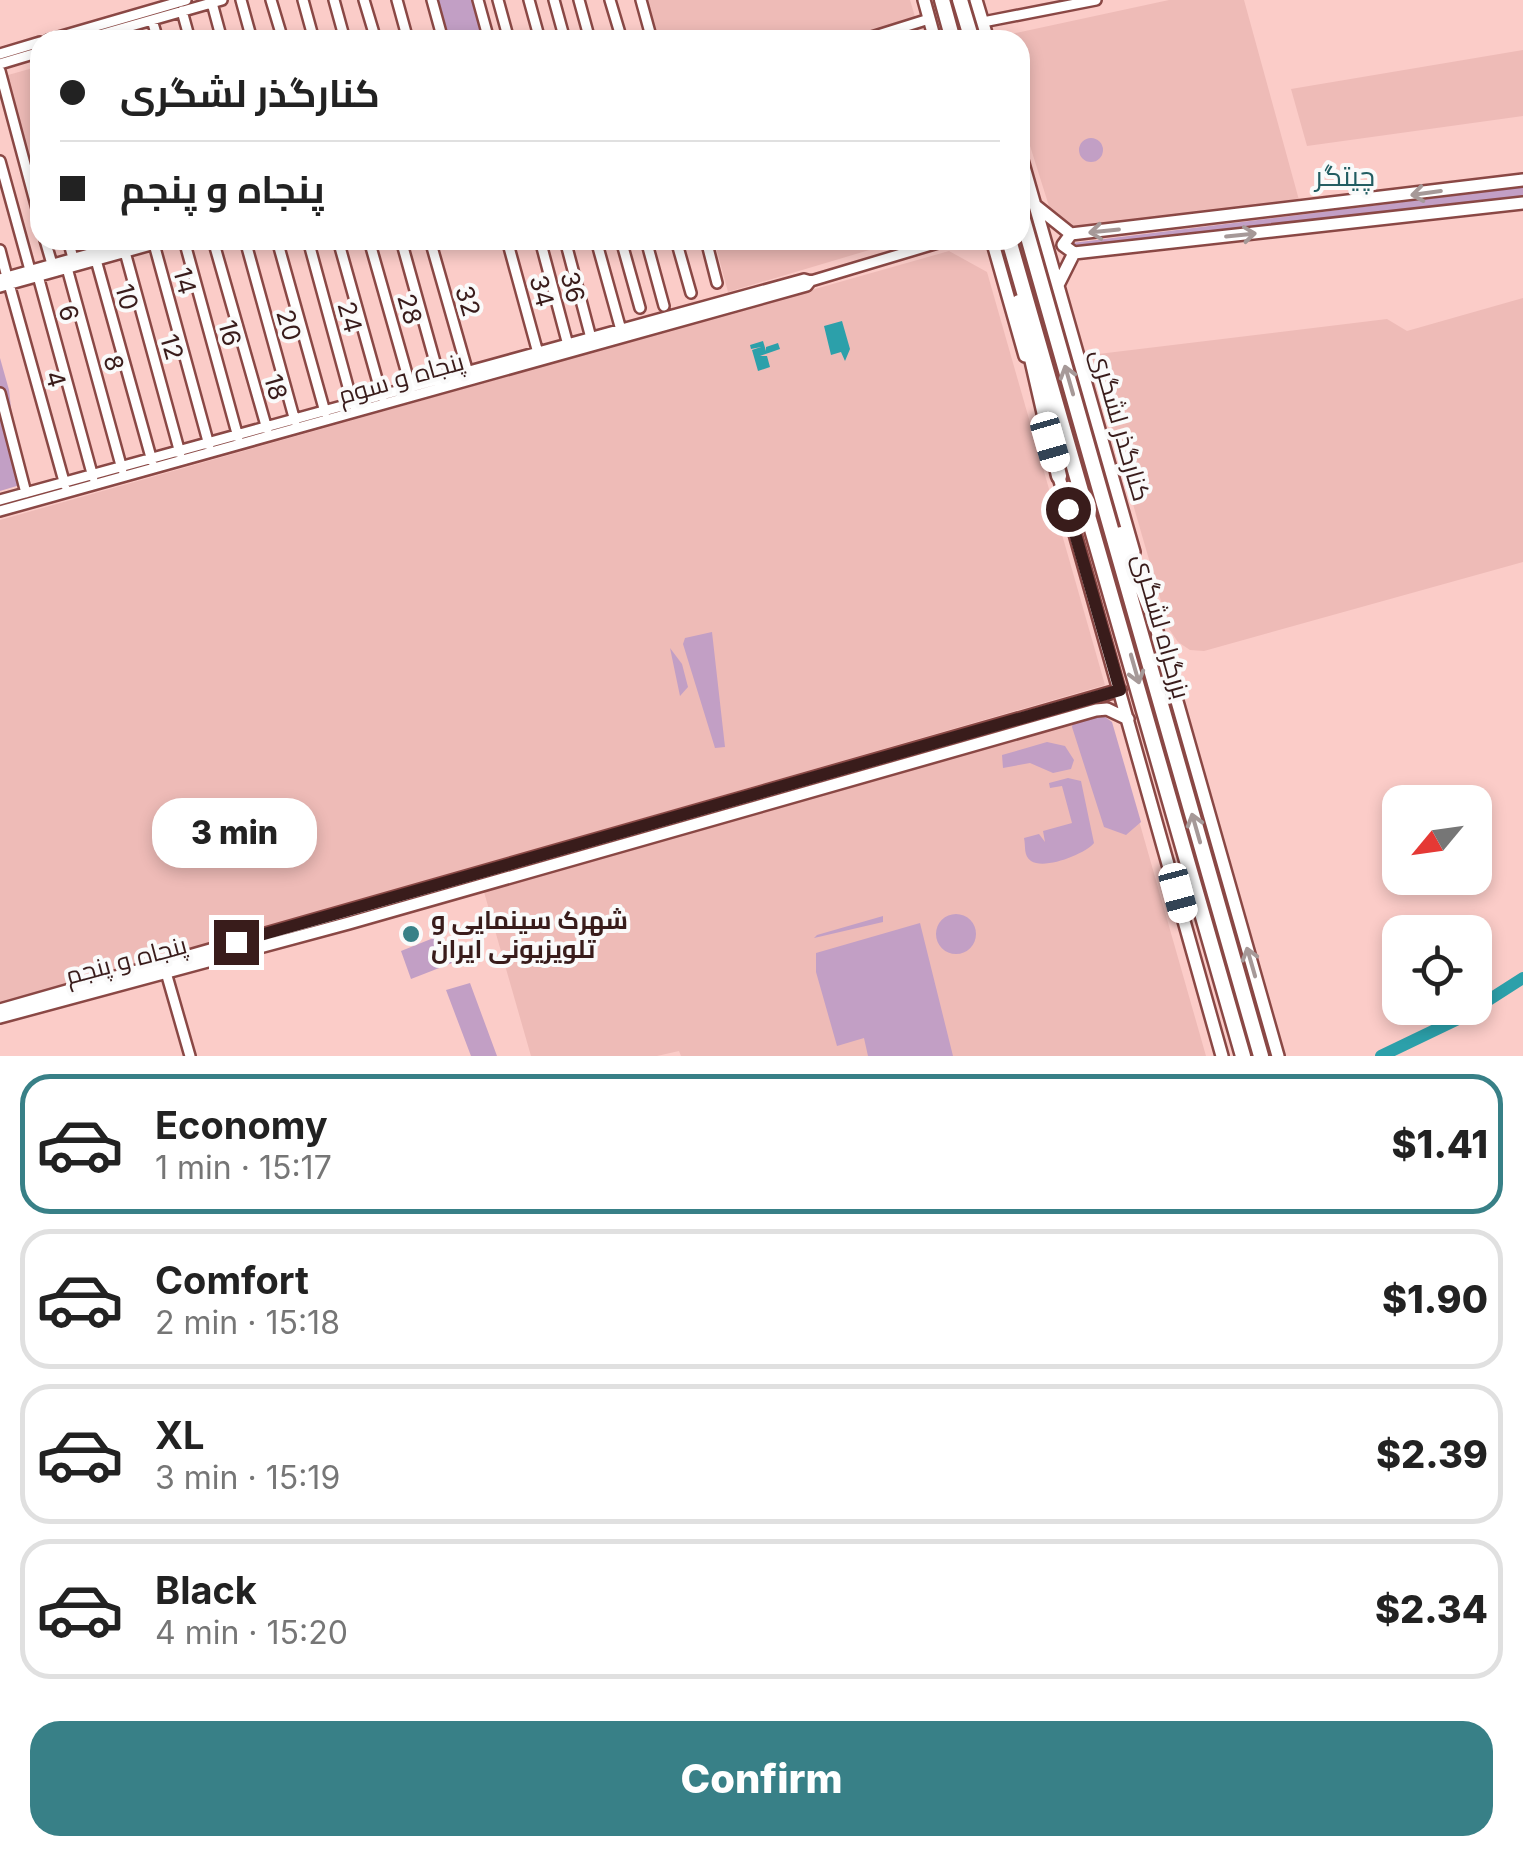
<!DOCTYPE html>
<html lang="en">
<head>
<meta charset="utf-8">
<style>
  :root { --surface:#fff; --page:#f6f6f6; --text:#222; --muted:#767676; --line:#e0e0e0; --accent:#388087 }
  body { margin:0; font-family:Inter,Cairo,sans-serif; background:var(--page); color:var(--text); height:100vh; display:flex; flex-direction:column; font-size:38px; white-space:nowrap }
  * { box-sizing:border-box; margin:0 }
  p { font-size:32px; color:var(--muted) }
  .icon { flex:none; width:55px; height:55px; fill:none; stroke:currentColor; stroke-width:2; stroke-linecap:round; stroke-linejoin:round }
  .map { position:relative; height:1056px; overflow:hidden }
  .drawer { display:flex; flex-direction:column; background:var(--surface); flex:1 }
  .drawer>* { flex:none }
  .hud { position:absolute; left:30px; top:30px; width:1000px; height:220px; border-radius:30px; box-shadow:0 5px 15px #0003; display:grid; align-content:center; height:220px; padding:0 30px; background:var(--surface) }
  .needle { width:65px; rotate:241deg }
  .fabs { position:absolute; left:1382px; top:785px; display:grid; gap:20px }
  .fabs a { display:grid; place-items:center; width:110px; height:110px; border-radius:20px; background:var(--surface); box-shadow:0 5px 15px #0003; font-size:50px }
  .end { position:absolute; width:45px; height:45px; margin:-22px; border:12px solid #391c1b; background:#fff; box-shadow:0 0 0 5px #fff }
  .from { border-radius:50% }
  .bubble { position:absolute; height:70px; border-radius:30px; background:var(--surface); box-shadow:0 5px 15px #0003; font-size:32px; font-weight:800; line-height:70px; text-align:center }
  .car { position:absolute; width:30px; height:60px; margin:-30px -15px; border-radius:12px; box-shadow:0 0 8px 2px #0007; background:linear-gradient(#fff 24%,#345 0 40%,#fff 0 76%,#345 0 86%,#fff 0) }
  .hud b { display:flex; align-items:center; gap:35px; height:95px; font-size:38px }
  .hud b+b { border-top:2px solid var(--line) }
  .hud i { width:25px; height:25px; background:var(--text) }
  ul { padding:18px 0 0; list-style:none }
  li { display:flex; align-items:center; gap:30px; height:140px; margin:0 20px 15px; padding:0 10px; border:5px solid var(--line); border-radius:30px }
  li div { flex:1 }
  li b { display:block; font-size:38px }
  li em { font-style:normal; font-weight:800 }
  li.active { border-color:var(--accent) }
  li>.icon { width:90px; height:90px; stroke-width:1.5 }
  .cta { display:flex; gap:20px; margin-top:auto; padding:20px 30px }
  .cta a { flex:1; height:115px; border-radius:30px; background:var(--accent); color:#fff; font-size:40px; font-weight:800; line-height:115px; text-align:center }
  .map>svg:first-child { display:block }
  .built { fill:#eebbb7 }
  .green { fill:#c29fc5 }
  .water { fill:#2ca0aa }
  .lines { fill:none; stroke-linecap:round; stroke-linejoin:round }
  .river { stroke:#2ca0aa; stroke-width:12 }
  .minor-casing { stroke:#8a4845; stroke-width:14 }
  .major-casing { stroke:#8a4845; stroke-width:16 }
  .highway-casing { stroke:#8a4845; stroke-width:19 }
  .minor { stroke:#fff; stroke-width:9 }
  .major { stroke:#fff; stroke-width:11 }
  .highway { stroke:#fff; stroke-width:14 }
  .oneway { stroke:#a69998 }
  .route { stroke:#391c1b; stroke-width:12 }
  .poi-dot { fill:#388087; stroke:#fafafa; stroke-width:4 }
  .labels { text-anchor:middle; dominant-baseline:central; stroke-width:8; stroke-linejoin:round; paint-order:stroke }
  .street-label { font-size:25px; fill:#391c1b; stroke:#fafafa }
  .poi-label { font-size:25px; font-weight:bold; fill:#391c1b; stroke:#fafafa; text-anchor:start }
  .neighbourhood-label { font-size:28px; fill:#225d62; stroke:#fafafa }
</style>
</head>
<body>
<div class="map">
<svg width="1523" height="1056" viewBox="0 0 1523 1056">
  <rect width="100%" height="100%" fill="#fbccc8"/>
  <path class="built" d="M647,0H910L922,40H658Z
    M1169,0H1244L1299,200L1074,228L1053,219L1020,114V40L997,37Z
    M1523,50V116L1307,146L1291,89Z
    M40,66V164L26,168L1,77Z
    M714,240H903L728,292Z
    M949,251L987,272L1105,685L0,1004V520Z
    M1523,298V562L1204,651L1190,650L1178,642L1169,629L1090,355L1387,319L1407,331Z
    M1100,716L1112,726L1206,1056H681L679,1051L657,1056H531L484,892Z"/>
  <path class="green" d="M437,0H476L487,40H448Z
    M1079 150a12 12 0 1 1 24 0a12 12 0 1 1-24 0Z
    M1020,168L1119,512L1097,465L1020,195Z
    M1523,187V198L1074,249L1072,243Z
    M0,358L9,390L20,485L0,491Z
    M712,632L725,747L715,748L683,644L685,638Z
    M670,648L682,664L688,687L680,696Z
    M1101,714L1112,722L1141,822L1126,835L1104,827L1072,727L1073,721Z
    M1047,742L1065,746L1074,760L1071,769L1053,773L1030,763L1003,768L1002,755Z
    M1068,778L1081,781L1094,843C1085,854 1045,870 1031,861C1023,855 1026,847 1024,838L1039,834L1045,842L1043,831L1072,823L1062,786L1050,788L1049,783Z
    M936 934a20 20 0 1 1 40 0a20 20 0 1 1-40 0Z
    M883,916V922L814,938L817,935Z
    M920,923L953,1056H868L864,1038L837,1046L816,972V953Z
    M441,935L452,963L411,979L401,951Z
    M470,983L497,1056H471L446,990Z"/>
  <path class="water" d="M842,321L850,349L845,361L841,352L831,355L824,326Z
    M763,341L766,351V347L778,343L780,349L760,356H767L770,367L758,371L752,350L761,347L751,349L750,345Z"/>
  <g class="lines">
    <path class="river" d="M1381,1056L1462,1017L1523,978"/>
    <defs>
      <path id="minor" d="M241,0L252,40
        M271,0L283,40
        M303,0L314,40
        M334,0L345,40
        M364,0L376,40
        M397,0L408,40
        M432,0L443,40
        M478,0L489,40
        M498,0L509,40
        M529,0L540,40
        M554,0L565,40
        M579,0L590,40
        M610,0L622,40
        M641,0L652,40
        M212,3L222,40
        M182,11L190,40
        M152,20L158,40
        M983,22L1096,0
        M48,40L186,0
        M82,40L222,0
        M862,40L929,19
        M0,54L40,42
        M0,64L40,52
        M0,71L40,220
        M0,161L30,270
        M38,166L40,165
        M45,240L52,264
        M68,240L73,258
        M184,240L238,437
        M213,240L267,429
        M245,240L295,421
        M277,240L325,412
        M308,240L353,405
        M338,240L382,397
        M369,240L411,388
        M401,240L440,380
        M430,240L468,373
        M507,240L538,353
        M540,240L568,345
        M565,240L591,338
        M596,240L621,330
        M621,240L640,308
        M646,240L664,306
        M676,240L691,293
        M706,240L717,283
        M154,244L209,445
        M0,250L7,277
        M125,252L180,453
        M96,260L152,461
        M67,268L122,469
        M38,276L93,477
        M0,279L139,240
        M9,284L65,485
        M0,287L169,240
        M0,393L26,493
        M0,500L804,279L811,281
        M0,511L807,286L811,281L948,240
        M165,969L190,1056"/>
      <path id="major" d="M924,0L935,40
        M976,0L988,40
        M1020,153L1134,552
        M1036,206L1071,234L1523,180
        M1071,234L1063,245L1074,253
        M992,240L1025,356
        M1074,253L1523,203
        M1058,285L1074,253
        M1057,470L1222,1056
        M1149,603L1278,1056
        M0,1010L1120,690
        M0,1017L349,923L1096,710L1107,709L1128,719"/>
      <path id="highway" d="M942,0L953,40
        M960,0L972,40
        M1020,209L1261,1056
        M1009,240L1243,1056
        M1019,302L1059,476
        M1121,534L1150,608"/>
    </defs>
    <use href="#minor" class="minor-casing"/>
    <use href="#major" class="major-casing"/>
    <use href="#highway" class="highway-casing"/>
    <use href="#minor" class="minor"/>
    <use href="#major" class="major"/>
    <use href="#highway" class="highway"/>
  </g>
  <defs><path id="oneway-shaft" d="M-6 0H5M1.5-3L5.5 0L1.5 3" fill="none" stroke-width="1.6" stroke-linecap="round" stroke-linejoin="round" transform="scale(2.5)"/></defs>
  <g class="oneway">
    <use href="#oneway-shaft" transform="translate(1426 193) rotate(172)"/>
    <use href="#oneway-shaft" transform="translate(1104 231) rotate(174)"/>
    <use href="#oneway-shaft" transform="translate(1241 235) rotate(-6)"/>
    <use href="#oneway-shaft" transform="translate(1069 380) rotate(-106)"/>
    <use href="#oneway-shaft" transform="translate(1135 669) rotate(74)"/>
    <use href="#oneway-shaft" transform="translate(1196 828) rotate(-106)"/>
    <use href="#oneway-shaft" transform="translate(1251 962) rotate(-106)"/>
  </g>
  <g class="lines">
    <path class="route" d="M236,942L1120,690L1068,509"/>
  </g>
  <circle class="poi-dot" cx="411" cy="934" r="10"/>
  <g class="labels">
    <g class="street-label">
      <text transform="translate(185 281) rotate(75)">14</text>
      <text transform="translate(573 287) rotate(75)">36</text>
      <text transform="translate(542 291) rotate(75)">34</text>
      <text transform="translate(127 297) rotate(75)">10</text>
      <text transform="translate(468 301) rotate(74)">32</text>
      <text transform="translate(410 309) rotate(74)">28</text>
      <text transform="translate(69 313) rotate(75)">6</text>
      <text transform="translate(350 317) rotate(75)">24</text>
      <text transform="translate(289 325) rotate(74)">20</text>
      <text transform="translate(230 333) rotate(75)">16</text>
      <text transform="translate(172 347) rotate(74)">12</text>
      <text transform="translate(114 363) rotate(75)">8</text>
      <text transform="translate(401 378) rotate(-16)">پنجاه و سوم</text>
      <text transform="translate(56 379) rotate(74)">4</text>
      <text transform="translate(276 387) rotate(74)">18</text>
      <text transform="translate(1121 425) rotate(74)">کنارگذر لشگری</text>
      <text transform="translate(1162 626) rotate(74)">بزرگراه لشگری</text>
      <text transform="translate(126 960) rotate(-15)">پنجاه و پنجم</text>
    </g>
    <g class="poi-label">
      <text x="431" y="920">شهرک سینمایی و<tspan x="431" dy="29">تلویزیونی ایران</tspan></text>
    </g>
    <g class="neighbourhood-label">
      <text x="1345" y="176">چیتگر</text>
    </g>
  </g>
</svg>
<div class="fabs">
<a><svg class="needle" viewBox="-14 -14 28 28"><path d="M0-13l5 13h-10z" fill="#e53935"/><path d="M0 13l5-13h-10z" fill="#767676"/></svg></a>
<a><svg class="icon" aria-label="locate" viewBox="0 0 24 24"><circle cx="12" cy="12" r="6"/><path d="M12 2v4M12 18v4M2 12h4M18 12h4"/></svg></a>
</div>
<i class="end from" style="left:1068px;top:509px"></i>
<i class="end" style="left:236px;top:942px"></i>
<div class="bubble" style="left:152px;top:798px;width:165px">3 min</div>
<i class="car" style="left:1050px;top:442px;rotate:164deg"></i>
<i class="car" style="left:1178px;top:893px;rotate:165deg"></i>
<div class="hud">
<b><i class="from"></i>کنارگذر لشگری</b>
<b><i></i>پنجاه و پنجم</b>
</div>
</div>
<section class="drawer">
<ul>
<li class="active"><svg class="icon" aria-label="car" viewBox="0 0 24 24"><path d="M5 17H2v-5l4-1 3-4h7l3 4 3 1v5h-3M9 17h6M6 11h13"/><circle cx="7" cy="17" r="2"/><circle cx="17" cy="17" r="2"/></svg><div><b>Economy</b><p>1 min · 15:17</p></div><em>$1.41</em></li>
<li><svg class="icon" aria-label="car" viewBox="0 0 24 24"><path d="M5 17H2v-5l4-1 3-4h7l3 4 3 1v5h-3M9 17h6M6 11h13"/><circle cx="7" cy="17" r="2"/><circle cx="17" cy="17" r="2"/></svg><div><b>Comfort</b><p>2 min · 15:18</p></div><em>$1.90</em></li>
<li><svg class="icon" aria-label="car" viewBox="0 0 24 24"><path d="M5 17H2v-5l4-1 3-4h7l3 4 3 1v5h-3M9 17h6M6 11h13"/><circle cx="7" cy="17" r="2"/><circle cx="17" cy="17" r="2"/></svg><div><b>XL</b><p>3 min · 15:19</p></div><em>$2.39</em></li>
<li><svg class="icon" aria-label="car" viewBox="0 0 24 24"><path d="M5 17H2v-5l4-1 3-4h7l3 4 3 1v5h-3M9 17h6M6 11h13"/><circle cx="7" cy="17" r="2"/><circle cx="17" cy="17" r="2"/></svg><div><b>Black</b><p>4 min · 15:20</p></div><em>$2.34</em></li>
</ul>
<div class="cta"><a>Confirm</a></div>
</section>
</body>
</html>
